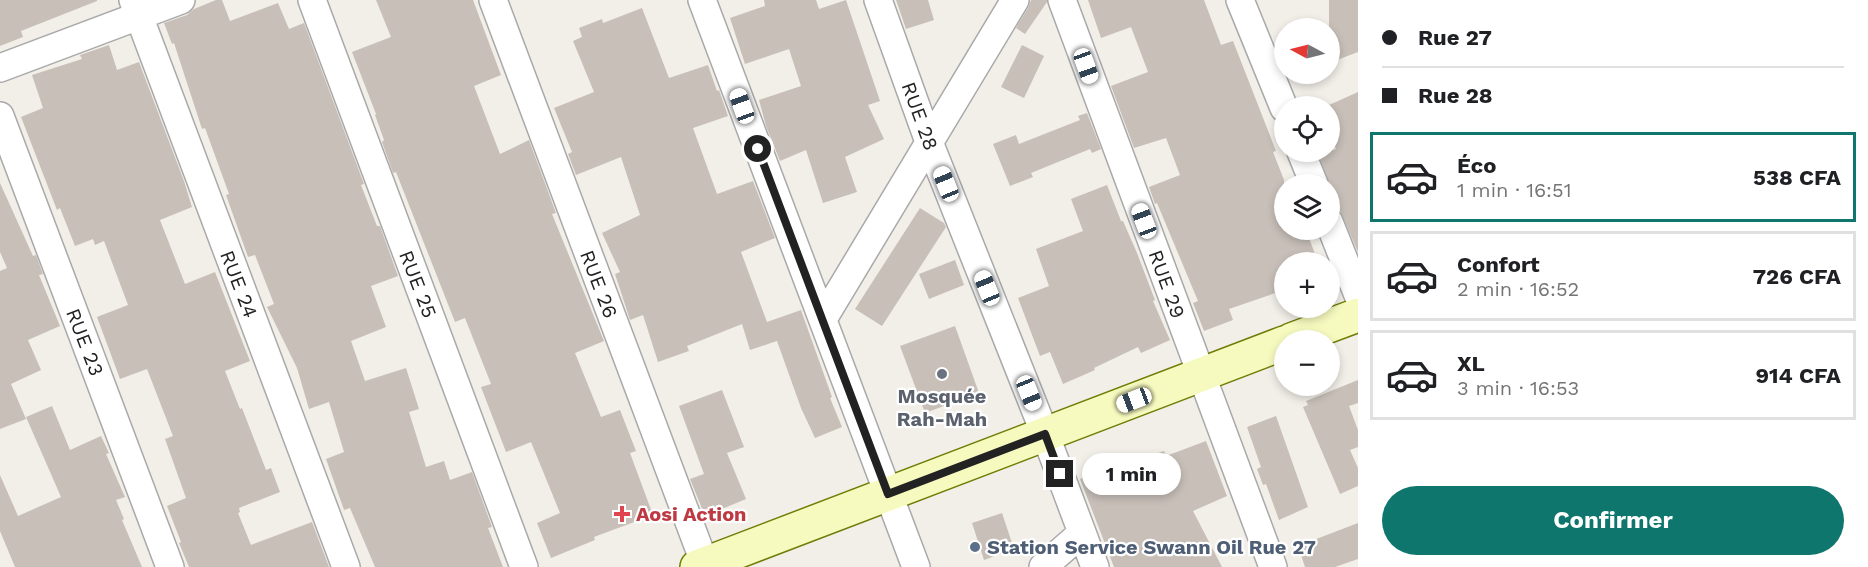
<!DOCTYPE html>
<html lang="fr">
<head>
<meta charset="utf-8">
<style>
  :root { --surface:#fff; --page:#f6f6f6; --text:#202124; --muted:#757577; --line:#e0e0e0; --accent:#0f766e }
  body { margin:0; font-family:"Work Sans",sans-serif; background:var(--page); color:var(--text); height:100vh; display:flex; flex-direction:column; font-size:22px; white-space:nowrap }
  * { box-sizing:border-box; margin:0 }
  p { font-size:20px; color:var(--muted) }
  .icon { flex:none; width:33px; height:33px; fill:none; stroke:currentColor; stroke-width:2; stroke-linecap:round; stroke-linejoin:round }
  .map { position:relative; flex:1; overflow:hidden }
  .side { display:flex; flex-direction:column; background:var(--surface); width:510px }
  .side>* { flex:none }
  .guide { display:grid; align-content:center; height:132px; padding:0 24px; background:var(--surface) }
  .needle { width:39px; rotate:277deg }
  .tools { position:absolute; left:1274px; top:18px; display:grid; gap:12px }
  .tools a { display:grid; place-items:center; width:66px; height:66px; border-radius:50%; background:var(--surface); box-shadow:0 3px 9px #0003; font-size:30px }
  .end { position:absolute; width:27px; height:27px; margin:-14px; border:8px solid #222; background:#fff; box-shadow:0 0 0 3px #fff }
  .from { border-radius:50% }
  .bubble { position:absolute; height:42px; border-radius:21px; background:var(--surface); box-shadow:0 3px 9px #0003; font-size:20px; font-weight:700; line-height:42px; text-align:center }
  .car { position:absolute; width:18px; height:36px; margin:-18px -9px; border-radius:8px; box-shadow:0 0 4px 2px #0007; background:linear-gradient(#fff 24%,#345 0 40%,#fff 0 76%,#345 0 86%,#fff 0) }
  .guide b { display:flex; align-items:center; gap:21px; height:57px; font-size:22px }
  .guide b+b { border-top:2px solid var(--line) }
  .guide i { width:15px; height:15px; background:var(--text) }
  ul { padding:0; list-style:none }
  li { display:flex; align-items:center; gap:18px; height:90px; margin:0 12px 9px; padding:0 12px; border:3px solid var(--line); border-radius:0px }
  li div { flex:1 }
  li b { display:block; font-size:22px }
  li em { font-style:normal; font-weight:700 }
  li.on { border-color:var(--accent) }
  li>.icon { width:54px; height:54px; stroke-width:1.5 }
  .action { display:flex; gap:12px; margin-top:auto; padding:12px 24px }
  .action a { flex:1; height:69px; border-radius:36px; background:var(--accent); color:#fff; font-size:24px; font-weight:700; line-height:69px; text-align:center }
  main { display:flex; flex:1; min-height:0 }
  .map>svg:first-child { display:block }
  .building { fill:#c7bfb8 }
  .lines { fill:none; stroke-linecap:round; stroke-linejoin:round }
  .minor-casing { stroke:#a9a9a9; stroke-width:30 }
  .secondary-casing { stroke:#707d05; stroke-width:36 }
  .minor { stroke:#fff; stroke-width:27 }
  .secondary { stroke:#f7fabf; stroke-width:33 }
  .route { stroke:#222; stroke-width:8 }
  .worship-dot { fill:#6b7280; stroke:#fff; stroke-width:2 }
  .health-dot { fill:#e0444e; stroke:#fff; stroke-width:2 }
  .service-dot { fill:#5c6f8a; stroke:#fff; stroke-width:2 }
  .labels { text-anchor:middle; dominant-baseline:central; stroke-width:4.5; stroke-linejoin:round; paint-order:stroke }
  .street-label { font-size:20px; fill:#222; stroke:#fff }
  .worship-label { font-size:20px; font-weight:bold; fill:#5b616d; stroke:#fff }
  .health-label { font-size:20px; font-weight:bold; fill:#be3a42; stroke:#fff; text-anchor:start }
  .service-label { font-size:20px; font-weight:bold; fill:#4e5e75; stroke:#fff; text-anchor:start }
</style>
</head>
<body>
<main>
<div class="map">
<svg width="1358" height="567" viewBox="0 0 1358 567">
  <rect width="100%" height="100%" fill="#f2efe9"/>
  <path class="building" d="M0,0H97V1L21,31L23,37L0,46Z
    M216,0H222L230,21L278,3L289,29L304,23L364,184L361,185L377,226H380L398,276L371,286L386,327L351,341L365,381L406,368L419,409L409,412L426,467L444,461L450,480L472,472L492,527L488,528L503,567H375L350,508L344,510L326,459L344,452L329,402L309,409L297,368L267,307L274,304L255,255L248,257L226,195L229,194L205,128L202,129L174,43L172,44L164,23L187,15L194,9Z
    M376,0H473L501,75L474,86L500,154L529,140L556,213L552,214L604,341L575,353L601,417L620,410L636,451L630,453L653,515L594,537L595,540L551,558L537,523L560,513L531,442L506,452L481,387L491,384L465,318L455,322L396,172L393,173L382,142L384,140L375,115L376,114L352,52L391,37Z
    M764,0H816L819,9L846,0L880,101L868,105L884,139L845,157L857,192L823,203L806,150L780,161L766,126L759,100L801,86L789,49L745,64L730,18L765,6Z
    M896,0H928L934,20L906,29Z
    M1031,0H1047V2L1025,34L1016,28L1028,8Z
    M1088,0H1204L1221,45L1233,41L1276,151L1273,152L1284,180V230H1306L1318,262H1284V290L1229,309L1233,320L1204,331L1193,303L1198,301L1157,203L1155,204L1149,187L1180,175L1166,138L1134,148L1111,86L1148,72L1131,27L1101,38Z
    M1329,0H1358V52L1329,63Z
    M642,8L669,78L708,65L717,91L719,90L728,116L693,128L717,194L753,181L775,238L741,252L767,322L801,310L832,397L830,398L842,427L815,438L801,408L777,341L750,350L742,324L687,346L689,351L658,362L643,315L630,320L615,274L620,272L602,233L640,215L621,157L576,175L568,154L572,152L554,108L594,92L573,41L582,37L579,28L602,19L603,23Z
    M109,45L117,70L139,62L184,181L192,207L160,220L185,284L215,272L250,361L225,371L240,409L242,408L266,470L271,468L280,492L239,508L240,512L238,513L251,545L312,522L329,567H189L179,543L181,542L167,506L186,498L165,439L173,436L147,369L120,379L97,317L128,305L104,241L95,245L93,239L75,246L60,208L57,210L21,117L43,108L32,75L82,59L80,55Z
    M1022,45L1044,56L1024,98L1001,87Z
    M1358,92V252L1336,202L1319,156L1336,149L1329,134V105Z
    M1087,113L1101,149L1092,153L1090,149L1031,173L1033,177L1010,186L993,144L1016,135L1019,144L1080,120L1078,116Z
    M0,183L33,256L36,255L43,274L39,275L60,326L28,340L41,370L11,384L26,419L0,429V271L7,268L0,252Z
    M1107,185L1121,221H1123L1137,253L1155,300L1153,301L1170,340L1141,353L1138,347L1094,368L1095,370L1063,384L1050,352L1040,356L1018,298L1049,286L1036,249L1083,231L1071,199Z
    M920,208L944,223L946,227L882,326L855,309Z
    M955,260L964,285L929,299L919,274Z
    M955,326L979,393L925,413L900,346Z
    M1358,380V403L1349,406L1358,430V447L1350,450L1358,468V486L1340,494L1303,407L1308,405L1306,401Z
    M722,390L744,447L727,453L746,499L705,516L690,479L704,474L679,406Z
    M52,406L70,450L101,436L109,453L106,454L125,497L116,500L124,519L122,520L142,567H15L0,531V475L18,516L61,497L26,417Z
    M1276,416L1308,507L1279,520L1266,484L1263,485L1257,469L1261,467L1247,427Z
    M1206,441L1227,496L1193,511L1222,567H1114L1080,479L1105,468L1107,471L1164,451L1166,456Z
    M1002,513L1014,549L984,560L972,523Z
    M1358,523V559L1335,567H1305L1298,546Z"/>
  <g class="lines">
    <defs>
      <path id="minor" d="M133,0L346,567
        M312,0L524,567
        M493,0L706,567
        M702,0L916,567
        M878,0L929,142L1045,434L1095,567
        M1062,0L1273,567
        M1240,0L1284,108
        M0,68L181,0
        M0,116L170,567
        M1301,152L1314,184
        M1329,222L1358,295
        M823,319L1015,0
        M1043,567L1082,533"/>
      <path id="secondary" d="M1291,340L1358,315
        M697,567L1284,343"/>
    </defs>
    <use href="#minor" class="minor-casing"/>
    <use href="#secondary" class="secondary-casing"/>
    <use href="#minor" class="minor"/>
    <use href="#secondary" class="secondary"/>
  </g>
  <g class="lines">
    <path class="route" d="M758,149L888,494L1045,434L1060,474"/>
  </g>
  <circle class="worship-dot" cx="942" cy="374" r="6"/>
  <path class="health-dot" d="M619 505h6v6h6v6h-6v6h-6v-6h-6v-6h6z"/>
  <circle class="service-dot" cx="975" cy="547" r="6"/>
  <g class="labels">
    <g class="street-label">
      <text transform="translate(920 116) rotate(70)">RUE 28</text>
      <text transform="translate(239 284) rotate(69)">RUE 24</text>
      <text transform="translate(418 284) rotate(69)">RUE 25</text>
      <text transform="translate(599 284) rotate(69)">RUE 26</text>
      <text transform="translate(1167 284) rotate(70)">RUE 29</text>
      <text transform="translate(85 342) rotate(69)">RUE 23</text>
    </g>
    <g class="worship-label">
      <text x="942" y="396">Mosquée<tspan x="942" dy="23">Rah-Mah</tspan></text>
    </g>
    <g class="health-label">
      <text x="636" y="514">Aosi Action</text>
    </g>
    <g class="service-label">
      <text x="987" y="547">Station Service Swann Oil Rue 27</text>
    </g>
  </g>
</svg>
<div class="tools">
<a><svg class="needle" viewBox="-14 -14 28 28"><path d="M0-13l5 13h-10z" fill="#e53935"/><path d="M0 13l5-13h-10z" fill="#757577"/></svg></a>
<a><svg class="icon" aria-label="locate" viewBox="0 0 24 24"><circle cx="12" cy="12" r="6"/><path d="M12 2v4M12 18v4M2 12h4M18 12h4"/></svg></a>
<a><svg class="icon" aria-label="layers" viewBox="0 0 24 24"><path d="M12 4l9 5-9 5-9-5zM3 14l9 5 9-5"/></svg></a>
<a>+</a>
<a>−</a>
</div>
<i class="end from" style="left:758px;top:149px"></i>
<i class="end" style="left:1060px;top:474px"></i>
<div class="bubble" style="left:1082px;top:453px;width:99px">1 min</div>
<i class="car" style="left:1086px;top:66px;rotate:160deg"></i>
<i class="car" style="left:742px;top:106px;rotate:340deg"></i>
<i class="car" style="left:946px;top:184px;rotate:338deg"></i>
<i class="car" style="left:1144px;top:221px;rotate:339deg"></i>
<i class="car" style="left:987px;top:288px;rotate:338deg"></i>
<i class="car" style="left:1029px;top:393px;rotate:158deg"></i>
<i class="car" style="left:1134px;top:400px;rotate:249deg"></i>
</div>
<section class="side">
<div class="guide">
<b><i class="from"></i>Rue 27</b>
<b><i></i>Rue 28</b>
</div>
<ul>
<li class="on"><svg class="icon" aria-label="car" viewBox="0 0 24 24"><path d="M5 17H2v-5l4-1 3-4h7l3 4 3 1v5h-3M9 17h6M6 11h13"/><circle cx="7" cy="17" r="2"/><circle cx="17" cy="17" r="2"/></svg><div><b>Éco</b><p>1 min · 16:51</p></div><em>538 CFA</em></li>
<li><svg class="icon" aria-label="car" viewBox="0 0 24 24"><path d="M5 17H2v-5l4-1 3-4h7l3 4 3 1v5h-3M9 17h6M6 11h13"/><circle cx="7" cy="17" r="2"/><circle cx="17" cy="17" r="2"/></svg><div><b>Confort</b><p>2 min · 16:52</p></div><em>726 CFA</em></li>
<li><svg class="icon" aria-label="car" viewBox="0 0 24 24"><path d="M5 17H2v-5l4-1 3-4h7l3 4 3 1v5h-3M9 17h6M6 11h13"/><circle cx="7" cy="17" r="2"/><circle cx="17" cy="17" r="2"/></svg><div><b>XL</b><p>3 min · 16:53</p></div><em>914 CFA</em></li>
</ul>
<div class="action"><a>Confirmer</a></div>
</section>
</main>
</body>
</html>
